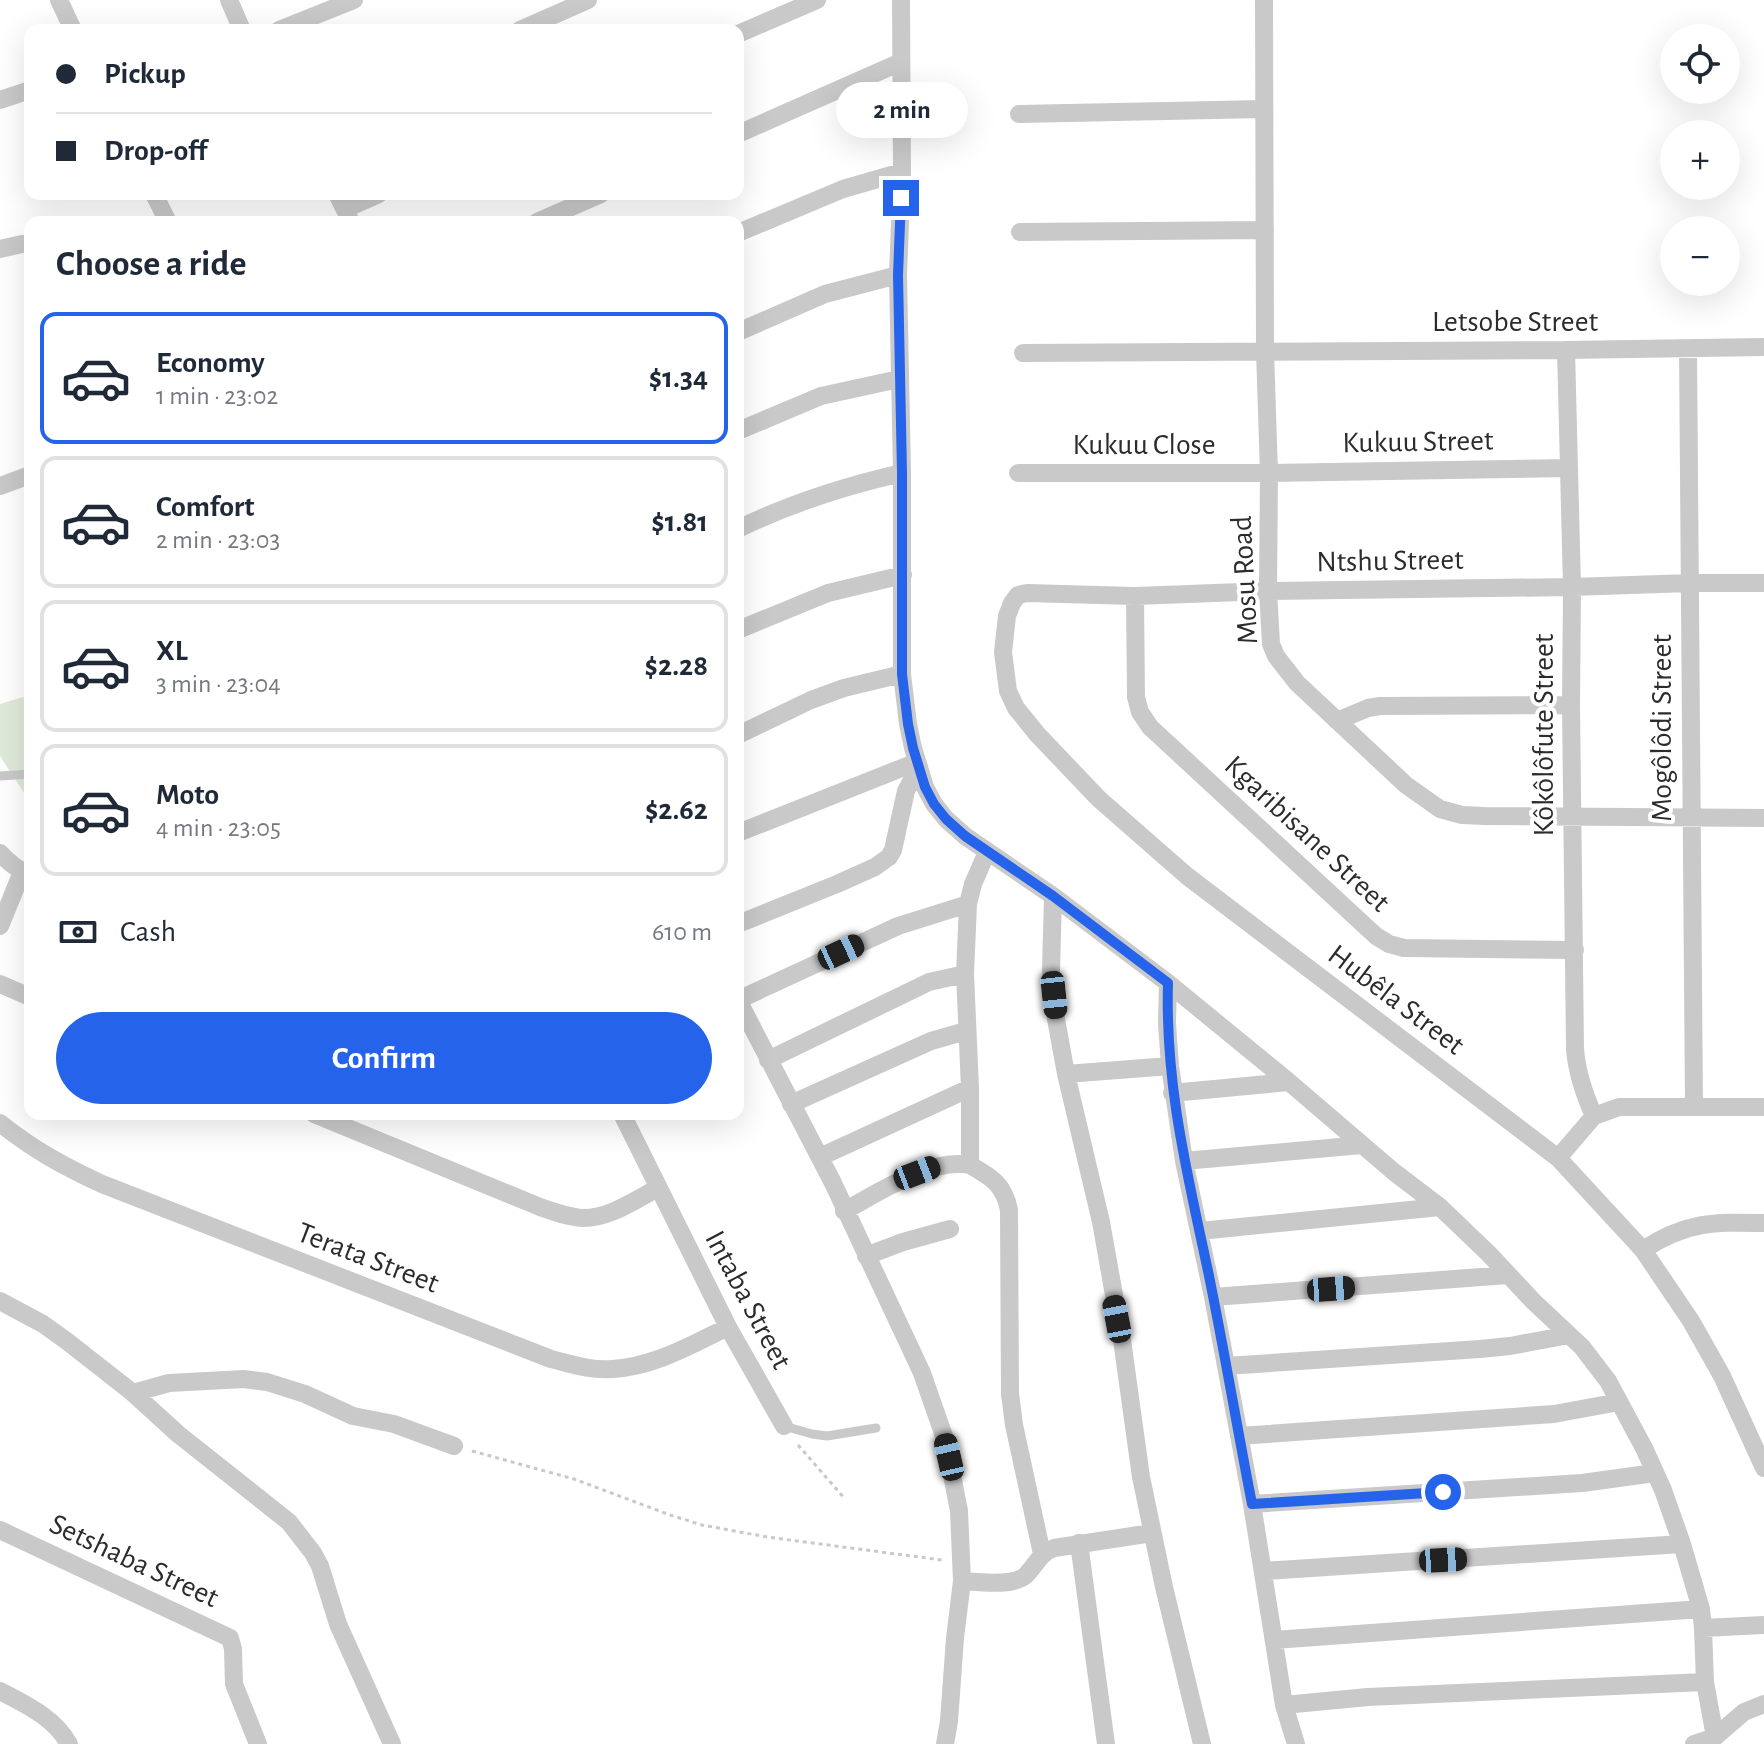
<!DOCTYPE html>
<html lang="en">
<head>
<meta charset="utf-8">
<style>
  :root { --surface:#fff; --page:#f2f2f3; --text:#1f2937; --muted:#747a83; --line:#e0e1e3; --accent:#2563eb }
  body { margin:0; font-family:"Alegreya Sans",sans-serif; background:var(--page); color:var(--text); height:100vh; display:flex; flex-direction:column; font-size:30px; white-space:nowrap }
  * { box-sizing:border-box; margin:0 }
  p { font-size:26px; color:var(--muted) }
  .icon { flex:none; width:44px; height:44px; fill:none; stroke:currentColor; stroke-width:2; stroke-linecap:round; stroke-linejoin:round }
  .map { position:relative; flex:1; overflow:hidden }
  .side { position:absolute; left:24px; top:216px; width:720px; height:904px; display:flex; flex-direction:column; background:var(--surface); border-radius:16px; box-shadow:0 8px 32px #0002 }
  .side>* { flex:none }
  .banner { position:absolute; left:24px; top:24px; width:720px; height:176px; border-radius:16px; box-shadow:0 8px 32px #0002; display:grid; align-content:center; height:176px; padding:0 32px; background:var(--surface) }
  .buttons { position:absolute; left:1660px; top:24px; display:grid; gap:16px }
  .buttons a { display:grid; place-items:center; width:80px; height:80px; border-radius:50%; background:var(--surface); box-shadow:0 8px 32px #0002; font-size:40px }
  .end { position:absolute; width:36px; height:36px; margin:-18px; border:10px solid #2563eb; background:#fff; box-shadow:0 0 0 4px #fff }
  .from { border-radius:50% }
  .bubble { position:absolute; height:56px; border-radius:28px; background:var(--surface); box-shadow:0 8px 32px #0002; font-size:26px; font-weight:700; line-height:56px; text-align:center }
  .car { position:absolute; width:24px; height:48px; margin:-24px -12px; border-radius:10px; box-shadow:0 0 6px 2px #0007; background:linear-gradient(#222 24%,#8ab4d8 0 40%,#222 0 76%,#8ab4d8 0 86%,#222 0) }
  .banner b { display:flex; align-items:center; gap:28px; height:76px; font-size:30px }
  .banner b+b { border-top:2px solid var(--line) }
  .banner i { width:20px; height:20px; background:var(--text) }
  ul { padding:0; list-style:none }
  li { display:flex; align-items:center; gap:24px; height:132px; margin:0 16px 12px; padding:0 16px; border:4px solid var(--line); border-radius:16px }
  li div { flex:1 }
  li b { display:block; font-size:30px }
  li em { font-style:normal; font-weight:700 }
  li.on { border-color:var(--accent) }
  li>.icon { width:72px; height:72px; stroke-width:1.5 }
  h2 { padding:0 32px; font-size:36px; line-height:96px }
  .pay { display:flex; align-items:center; gap:20px; height:88px; padding:0 32px; font-size:30px }
  .pay p { margin-inline-start:auto }
  .cta { display:flex; gap:16px; margin-top:auto; padding:16px 32px }
  .cta a { flex:1; height:92px; border-radius:48px; background:var(--accent); color:#fff; font-size:32px; font-weight:700; line-height:92px; text-align:center }
  .map>svg:first-child { display:block }
  .green { fill:#e0eada }
  .lines { fill:none; stroke-linecap:round; stroke-linejoin:round }
  .path { stroke:#c9c9c9; stroke-width:3; stroke-dasharray:4 4; stroke-linecap:butt }
  .lane { stroke:#c9c9c9; stroke-width:9 }
  .street { stroke:#c9c9c9; stroke-width:18 }
  .route { stroke:#2563eb; stroke-width:10 }
  .labels { text-anchor:middle; dominant-baseline:central; stroke-width:8; stroke-linejoin:round; paint-order:stroke }
  .street-label { font-size:30px; fill:#2c2c2c; stroke:#fff }
</style>
</head>
<body>
<div class="map">
<svg width="1764" height="1744" viewBox="0 0 1764 1744">
  <rect width="100%" height="100%" fill="#fff"/>
  <path class="green" d="M30,695V802L0,756V704Z"/>
  <g class="lines">
    <path class="path" d="M798,1445L845,1499
      M472,1451L574,1479L670,1515L702,1525L767,1537L942,1560"/>
    <path class="lane" d="M0,776L30,774
      M784,1426L812,1434L827,1436L876,1428"/>
    <path class="street" d="M59,0L73,30
      M229,0L242,30
      M901,0L902,172L898,275L902,473V674L908,724L913,748L925,787L934,804L946,819L965,836L1053,896L1168,983L1289,1082L1394,1172L1440,1207L1489,1254L1534,1302L1582,1347L1608,1381L1644,1448L1663,1490L1682,1544L1701,1609L1703,1628L1764,1625
      M1264,0L1265,351L1269,473L1268,591L1271,644L1276,656L1297,683L1406,785L1440,809L1462,815L1484,816L1764,818
      M279,30L354,0
      M520,30L588,0
      M738,34L817,0
      M0,100L30,90
      M1019,114L1263,109
      M738,134L901,62
      M154,194L168,222
      M337,194L351,222
      M345,209L379,194
      M537,222L601,194
      M1020,232L1265,230
      M738,233L843,189L902,172
      M0,249L22,244H30
      M738,332L825,294L898,275
      M1688,349L1694,1107
      M1566,350L1572,587L1571,705L1575,1049C1577,1074 1584,1094 1594,1116
      M1023,353L1566,350L1764,347
      M738,431L821,396L899,379
      M1018,473H1269L1569,468
      M0,486L30,475
      M738,529C791,503 845,486 902,473
      M1764,583H1690L1572,587L1268,591L1135,596L1027,593L1018,595L1012,603L1007,616L1003,652L1008,691L1016,708L1037,734L1099,799L1187,876L1558,1158L1643,1250L1691,1321L1722,1376L1764,1468
      M1135,596L1136,697L1140,712L1150,727L1376,936L1389,944L1404,948L1575,950
      M738,630L828,593L903,575
      M1337,721L1368,708L1380,706L1571,705
      M738,735L811,700L844,688L902,674
      M738,833L917,762
      M0,853C9,863 18,870 30,875
      M1053,896L1051,971L1056,1019L1066,1074L1101,1222L1122,1340L1141,1477L1164,1587L1202,1744
      M968,904L965,974L970,1088V1165C991,1177 1004,1184 1009,1210L1010,1394L1014,1425L1042,1554
      M738,924L837,884L875,867L889,857L893,850L906,791L919,767
      M0,926L22,872
      M1168,983L1167,1023L1170,1066L1184,1161L1213,1297L1252,1504L1284,1705L1296,1744
      M0,984L30,997
      M738,1000L833,1183L922,1373L945,1439L959,1511L962,1581L955,1638L949,1721L945,1744
      M738,1000L898,926L968,904L973,884L987,852
      M768,1060L929,982L965,974
      M1066,1074L1170,1066
      M1172,1093L1289,1082
      M791,1104L931,1041L966,1031
      M314,1114L540,1207C554,1212 568,1217 583,1218C610,1218 635,1200 658,1188
      M622,1114L728,1327L784,1426
      M0,1123C34,1150 63,1166 102,1184L551,1359C571,1364 591,1371 612,1369C653,1367 691,1345 728,1327
      M820,1157L970,1088
      M1558,1158L1594,1116L1619,1107H1764
      M1184,1161L1362,1145
      M844,1211C880,1192 929,1158 970,1165
      M1200,1231L1440,1207
      M1643,1250C1686,1221 1715,1222 1764,1223
      M866,1256L903,1242L950,1229
      M1213,1297L1508,1275
      M0,1301L43,1324L68,1342L133,1393L178,1434L289,1522L313,1553L320,1566L338,1624L392,1744
      M1226,1366L1480,1349L1510,1346L1569,1335
      M133,1393L169,1383L244,1379L267,1382L305,1394L353,1416L394,1424L454,1446
      M1239,1436L1554,1414L1619,1402
      M1252,1504L1582,1483L1655,1473
      M0,1530L230,1638L233,1649L234,1684L258,1744
      M1079,1543L1106,1744
      M1264,1571L1682,1544
      M962,1581C978,1582 1014,1587 1026,1575C1037,1564 1039,1554 1054,1548L1152,1533
      M1274,1640L1701,1609
      M0,1691C26,1705 54,1717 69,1744
      M1284,1705L1368,1697L1705,1682
      M1715,1737L1744,1712L1764,1704
      M1694,1744L1715,1737L1705,1682L1703,1628"/>
  </g>
  <g class="lines">
    <path class="route" d="M901,198L898,275L902,473V674L908,724L913,748L925,787L934,804L946,819L965,836L1053,896L1168,983C1165,1085 1187,1172 1208,1271C1224,1349 1237,1427 1252,1504L1443,1492"/>
  </g>
  <g class="labels">
    <g class="street-label">
      <text x="1515" y="322">Letsobe Street</text>
      <text transform="translate(1418 442) rotate(-1)">Kukuu Street</text>
      <text x="1144" y="445">Kukuu Close</text>
      <text transform="translate(1390 561) rotate(-1)">Ntshu Street</text>
      <text transform="translate(1245 580) rotate(-93)">Mosu Road</text>
      <text transform="translate(1662 728) rotate(-90)">Mogôlôdi Street</text>
      <text transform="translate(1544 735) rotate(-90)">Kôkôlôfute Street</text>
      <text transform="translate(1307 834) rotate(43)">Kgaribisane Street</text>
      <text transform="translate(1396 1000) rotate(37)">Hubêla Street</text>
      <text transform="translate(368 1258) rotate(21)">Terata Street</text>
      <text transform="translate(748 1300) rotate(62)">Intaba Street</text>
      <text transform="translate(134 1561) rotate(25)">Setshaba Street</text>
    </g>
  </g>
</svg>
<div class="buttons">
<a><svg class="icon" aria-label="locate" viewBox="0 0 24 24"><circle cx="12" cy="12" r="6"/><path d="M12 2v4M12 18v4M2 12h4M18 12h4"/></svg></a>
<a>+</a>
<a>−</a>
</div>
<i class="end from" style="left:1443px;top:1492px"></i>
<i class="end" style="left:901px;top:198px"></i>
<div class="bubble" style="left:836px;top:82px;width:132px">2 min</div>
<i class="car" style="left:841px;top:952px;rotate:65deg"></i>
<i class="car" style="left:1054px;top:995px;rotate:174deg"></i>
<i class="car" style="left:917px;top:1173px;rotate:69deg"></i>
<i class="car" style="left:1331px;top:1289px;rotate:86deg"></i>
<i class="car" style="left:1117px;top:1319px;rotate:349deg"></i>
<i class="car" style="left:949px;top:1457px;rotate:347deg"></i>
<i class="car" style="left:1443px;top:1560px;rotate:87deg"></i>
<div class="banner">
<b><i class="from"></i>Pickup</b>
<b><i></i>Drop-off</b>
</div>
<section class="side">
<h2>Choose a ride</h2>
<ul>
<li class="on"><svg class="icon" aria-label="car" viewBox="0 0 24 24"><path d="M5 17H2v-5l4-1 3-4h7l3 4 3 1v5h-3M9 17h6M6 11h13"/><circle cx="7" cy="17" r="2"/><circle cx="17" cy="17" r="2"/></svg><div><b>Economy</b><p>1 min · 23:02</p></div><em>$1.34</em></li>
<li><svg class="icon" aria-label="car" viewBox="0 0 24 24"><path d="M5 17H2v-5l4-1 3-4h7l3 4 3 1v5h-3M9 17h6M6 11h13"/><circle cx="7" cy="17" r="2"/><circle cx="17" cy="17" r="2"/></svg><div><b>Comfort</b><p>2 min · 23:03</p></div><em>$1.81</em></li>
<li><svg class="icon" aria-label="car" viewBox="0 0 24 24"><path d="M5 17H2v-5l4-1 3-4h7l3 4 3 1v5h-3M9 17h6M6 11h13"/><circle cx="7" cy="17" r="2"/><circle cx="17" cy="17" r="2"/></svg><div><b>XL</b><p>3 min · 23:04</p></div><em>$2.28</em></li>
<li><svg class="icon" aria-label="car" viewBox="0 0 24 24"><path d="M5 17H2v-5l4-1 3-4h7l3 4 3 1v5h-3M9 17h6M6 11h13"/><circle cx="7" cy="17" r="2"/><circle cx="17" cy="17" r="2"/></svg><div><b>Moto</b><p>4 min · 23:05</p></div><em>$2.62</em></li>
</ul>
<div class="pay"><svg class="icon" aria-label="cash" viewBox="0 0 24 24"><path d="M3 7h18v10H3z"/><circle cx="12" cy="12" r="2"/></svg>Cash<p>610 m</p></div>
<div class="cta"><a>Confirm</a></div>
</section>
</div>
</body>
</html>
